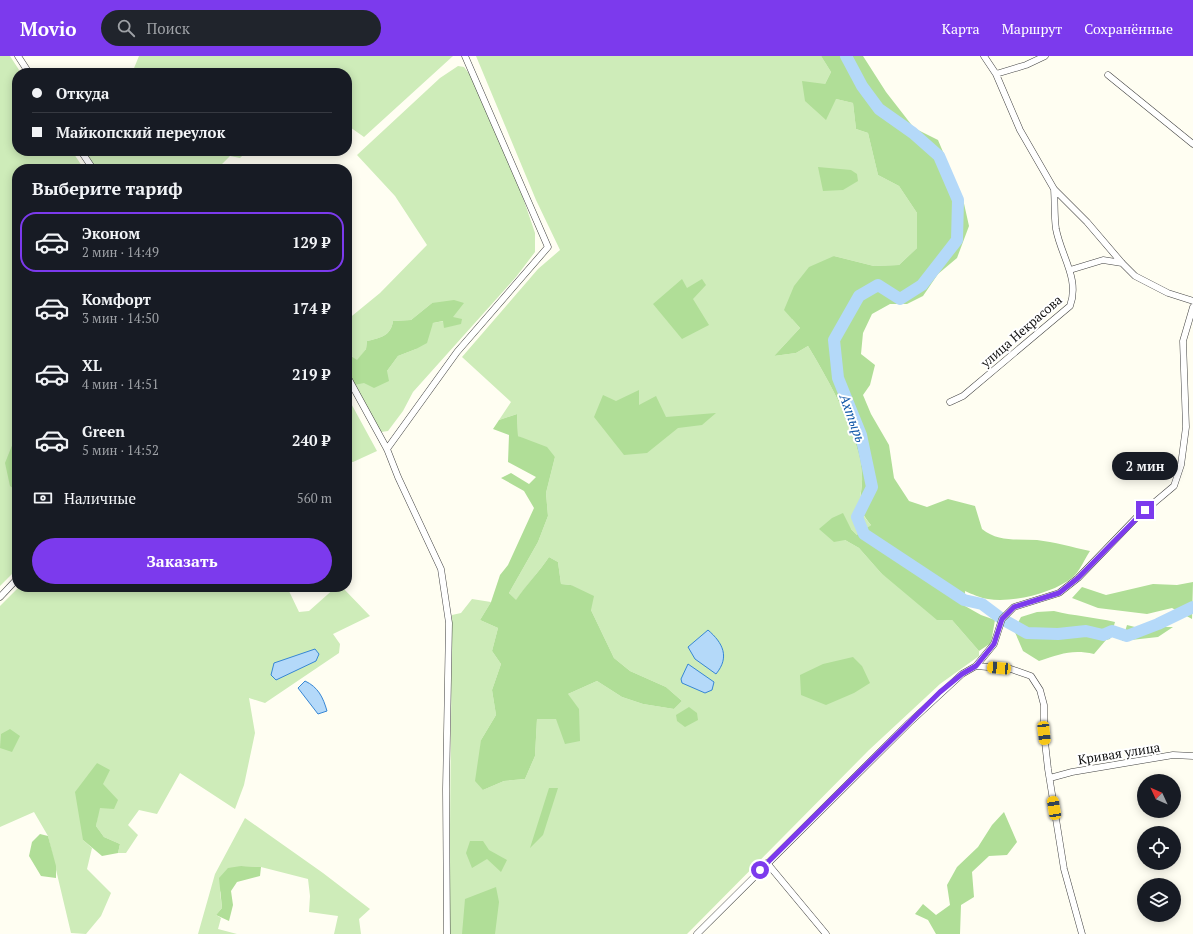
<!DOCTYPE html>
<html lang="ru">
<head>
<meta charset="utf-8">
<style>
  :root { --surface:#171b24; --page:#20242c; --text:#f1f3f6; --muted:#9ea1a6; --line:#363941; --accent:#7c3aed }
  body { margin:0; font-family:"PT Serif",serif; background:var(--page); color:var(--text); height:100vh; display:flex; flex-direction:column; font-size:15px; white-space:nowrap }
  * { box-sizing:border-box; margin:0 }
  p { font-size:13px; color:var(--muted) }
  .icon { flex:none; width:22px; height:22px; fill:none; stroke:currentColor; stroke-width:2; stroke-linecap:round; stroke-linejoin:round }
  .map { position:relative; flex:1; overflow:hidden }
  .sheet { position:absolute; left:12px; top:108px; width:340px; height:428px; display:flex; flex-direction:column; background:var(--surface); border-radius:16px; box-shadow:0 2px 10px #0003 }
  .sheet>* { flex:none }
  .top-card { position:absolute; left:12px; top:12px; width:340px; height:88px; border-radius:16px; box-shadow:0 2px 10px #0003; display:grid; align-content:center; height:88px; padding:0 20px; background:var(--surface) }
  .needle { width:26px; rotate:314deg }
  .buttons { position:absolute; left:1137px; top:718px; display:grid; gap:8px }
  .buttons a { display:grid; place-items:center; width:44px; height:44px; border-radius:50%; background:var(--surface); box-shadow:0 2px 10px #0003; font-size:20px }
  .end { position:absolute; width:18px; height:18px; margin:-9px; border:5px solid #7c3aed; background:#fff; box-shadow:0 0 0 2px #fff }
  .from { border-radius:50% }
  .bubble { position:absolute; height:28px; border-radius:14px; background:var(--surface); box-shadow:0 2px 10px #0003; font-size:13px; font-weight:700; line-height:28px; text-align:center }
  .car { position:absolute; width:12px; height:24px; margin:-12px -6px; border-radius:5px; box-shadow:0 0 3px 1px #0007; background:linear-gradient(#f5c518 24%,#345 0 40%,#f5c518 0 76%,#345 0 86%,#f5c518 0) }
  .top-card b { display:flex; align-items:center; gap:14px; height:38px; font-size:15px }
  .top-card b+b { border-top:1px solid var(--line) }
  .top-card i { width:10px; height:10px; background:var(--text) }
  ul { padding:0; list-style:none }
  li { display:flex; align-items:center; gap:12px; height:60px; margin:0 8px 6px; padding:0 12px; border:2px solid transparent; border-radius:16px }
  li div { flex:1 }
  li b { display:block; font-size:15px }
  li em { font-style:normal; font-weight:700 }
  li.on { border-color:var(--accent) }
  li>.icon { width:36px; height:36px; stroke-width:1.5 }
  h2 { padding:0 20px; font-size:18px; line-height:48px }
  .pay { display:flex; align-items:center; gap:10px; height:44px; padding:0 20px; font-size:15px }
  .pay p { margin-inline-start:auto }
  .cta { display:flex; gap:8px; margin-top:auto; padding:8px 20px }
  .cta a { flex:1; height:46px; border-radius:24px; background:var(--accent); color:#fff; font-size:16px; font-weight:700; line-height:46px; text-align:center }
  header { display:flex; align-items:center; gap:24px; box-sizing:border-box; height:56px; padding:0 20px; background:var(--accent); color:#fff }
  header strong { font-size:19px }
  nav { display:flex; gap:22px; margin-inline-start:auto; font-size:14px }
  .search { width:280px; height:36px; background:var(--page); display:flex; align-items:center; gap:10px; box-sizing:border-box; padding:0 14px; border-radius:22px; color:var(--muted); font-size:15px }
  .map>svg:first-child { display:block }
  .green { fill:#ceecb9 }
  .forest { fill:#b0de97 }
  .water { fill:#b4d9f9; stroke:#3686d4 }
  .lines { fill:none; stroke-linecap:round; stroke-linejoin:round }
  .river { stroke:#b4d9f9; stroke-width:12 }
  .minor-casing { stroke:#424242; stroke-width:7 }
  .minor { stroke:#fff; stroke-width:6 }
  .route { stroke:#7c3aed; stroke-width:5 }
  .labels { text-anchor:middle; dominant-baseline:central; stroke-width:4; stroke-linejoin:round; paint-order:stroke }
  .street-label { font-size:13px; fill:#0f0f0f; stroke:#fff }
  .water-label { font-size:14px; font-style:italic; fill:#1158a9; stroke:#fff }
</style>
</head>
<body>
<header>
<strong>Movio</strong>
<div class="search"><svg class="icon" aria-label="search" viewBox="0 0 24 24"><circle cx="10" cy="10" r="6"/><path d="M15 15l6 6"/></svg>Поиск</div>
<nav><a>Карта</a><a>Маршрут</a><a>Сохранённые</a></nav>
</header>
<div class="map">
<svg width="1193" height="878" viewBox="0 0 1193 878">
  <rect width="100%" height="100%" fill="#fffef2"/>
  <path class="green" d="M0,0H10L21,17H17V95H72L84,113H17V513L0,530Z
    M139,0H453L364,81L347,69V17H132Z
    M476,0H821L831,16L825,28L836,43L853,47L856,73L868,77L878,119L899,130L917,157V192L899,209L874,210L834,200L792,263L800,272L774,300L796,297L808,290C828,323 861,382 862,420C863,443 852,448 871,469L858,480L851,473L845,484L859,492L881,517L952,564L979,595V600L940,628L869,694L687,878H449L452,559L461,557L472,543L491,546L480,564L498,572L492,595L501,608L492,634L496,659L481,684L483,734L504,725L525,723L535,700L537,663H556L568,638L597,625L622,641L643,648L674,653L682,645L666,631L630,615L614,602L591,554L571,529L561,528L558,506L549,501C539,516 526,529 516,545L509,537L538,486L548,460L546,437L555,401L518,380L517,358L499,364L511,346L462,301L538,213L560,194L536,144Z
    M458,10L464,11L474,24L520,133L535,177V196L516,221L413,336L403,355L388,375L381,376L354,329L387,315L398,300L416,293L433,267L444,265V272L452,262L432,247L411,264L393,265C391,280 380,282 367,285L366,293L357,305C343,295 347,279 347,264L380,237L427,189L395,140L357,99L440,22Z
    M84,95H247L240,102L230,100L217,113H96Z
    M347,340L377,395L353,406H347Z
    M19,531H284L288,533L299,556L309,555L336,531H342L370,560L333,578L340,588L339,597L265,647L249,642L255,677L244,729L235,753L180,717L157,758L139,754L128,769L138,779L126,797H118L120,788L104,781L96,770L103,728L97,707L83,784L92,792L87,813L111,837L101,860L86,878L71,877L48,780L34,756L0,771V550Z
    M245,762L323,817L370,853L359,863L361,878H334L338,860L309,856L310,840L308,823L261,811L241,810L220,836L222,852L216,859L221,862L218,873L237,878H198L215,818Z"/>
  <path class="forest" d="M821,0H863L886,36L914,72L938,84L963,143L969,170L957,202L938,218L923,240L907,248H890L872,258L863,277L861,298L875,309L870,329L863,339L871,358L889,389L894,422L909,445L927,451L948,443L975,450L982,473C998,486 1017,483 1037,484C1054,486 1072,491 1090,495C1085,502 1080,515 1073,521C1054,537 1013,547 988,543C980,542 972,538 965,535V550L981,559L995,564L991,587L979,595L952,564H937L881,517L859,492L845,484L834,486L819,473L832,462L843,457L851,473L857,479L871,469C853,448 863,443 862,420C861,382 828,323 808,290L796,297L774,300L800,272L784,254L794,230L809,211L834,200L874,210L899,209L917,192V157L899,130L878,119L868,77L856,73L853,47L836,43L826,64L805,45L802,25L825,28L831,16Z
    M818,111L851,114L857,118L858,125L843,134L823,135Z
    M682,223L687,232L702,223L706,229L693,243L709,269L682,283L653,248Z
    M454,244L464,247L453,261L462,263L461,268L444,272L443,265L433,267L427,287L416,293L398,300L387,315L389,325L374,332L364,327L354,329L347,316V293L351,300L357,304L366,293L367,285C380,282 391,280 393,265L411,264L432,247Z
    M639,334V349L656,340L666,361L716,357L702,369L678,372L647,397L624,399L594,361L603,339L616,345Z
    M517,358L518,380L547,391L555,401L546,437L548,460L538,486L509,537L516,544C526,529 539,516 549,501L558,506L561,528L571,529L594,540L591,554L614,602L630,615L666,631L682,645L674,653L643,648L622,641L597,625L568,638L579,653L580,685L565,688L556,663H537L535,700L525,723L504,725L483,734L475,725L481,684L496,659L492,634L501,608L492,595L498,572L480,564L491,546L500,519L508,509L534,452L524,435L501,422L511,417L529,428L536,421L508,406L509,379L493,373L499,364Z
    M17,377V435L10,430L5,407Z
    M1193,526L1192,563L1172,552L1147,558L1098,552L1072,542L1082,531L1106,539L1153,528L1177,529Z
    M1054,555C1074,560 1094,561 1115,566L1110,583L1106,584L1094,598C1072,593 1060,598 1039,605L1023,595L1014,574L1021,561L1037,556Z
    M1127,569L1135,571H1173L1158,581L1122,585Z
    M853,601L862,610L870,627L854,637L826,649L801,639L800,619L823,608Z
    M689,651L697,657L698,664L685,671L677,665L676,659Z
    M10,673L20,680L12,696L0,692L1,678Z
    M97,707L110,714L103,728L118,744L114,753L100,752L96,770L104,781L120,788L118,797L102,800L83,784L75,736Z
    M549,732H558L543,779L530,792Z
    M1004,756L1017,786L1007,799L989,800L972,816L974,841L961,849L960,878H936L928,864L915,858L923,848L936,859L950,849L947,829L957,811L978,791L992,769Z
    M40,778L48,780L56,810V822L41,820L29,800L32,786Z
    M470,785H483L489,794L507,804L501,816L487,803L472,812L466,797Z
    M241,810L261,811L260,820L237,826L231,835L233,849L229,865L216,859L222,852L219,822L228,812Z
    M496,831L499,846L495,878H462L465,843Z"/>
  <path class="water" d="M708,574C723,587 730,601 716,618L695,603L688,591Z
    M315,593L319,598L316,605L276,624L271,619L274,607Z
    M688,608L714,626L712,634L705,637L682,627L681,623Z
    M305,625C318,631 323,641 327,655L318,658L298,632Z"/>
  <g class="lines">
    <path class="river" d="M846,0L862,30L879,53L913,77L939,100L958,144L957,184L922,229L900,243L878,229L859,240L834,284L838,322L861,379L872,431L857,461L864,478L964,544L982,548L1002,563L1027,577L1058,578L1086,575L1103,579L1112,575L1127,580L1158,568L1193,551"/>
    <defs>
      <path id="minor" d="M18,0L29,17
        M984,0L996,18L1020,74L1054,133L1087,166L1122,207L1135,220L1168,237L1193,245
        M996,18L1026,9L1045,0
        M1108,19L1193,88
        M81,95L93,113
        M1070,214L1103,204L1122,207
        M347,320L387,393L398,421L441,513L449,567L446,733L447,878
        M950,346L963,340L1070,250C1080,223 1061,200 1056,173C1054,160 1055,146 1054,133
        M387,393L457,296L548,191L465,0
        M0,541L17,523
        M976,610L994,588L1002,563L1014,551L1059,537L1078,522L1136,462L1174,430L1181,409L1186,371L1183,285L1193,251
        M1050,722L1072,716L1173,699L1193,700
        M767,807L826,878
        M697,878L909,667L962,618L976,610L1011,613L1031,620L1040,634L1044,649V677L1048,713L1064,813L1082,878"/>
    </defs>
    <use href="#minor" class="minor-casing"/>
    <use href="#minor" class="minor"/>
  </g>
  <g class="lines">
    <path class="route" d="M760,814L940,636L962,618L976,610L994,588L1002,563L1014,551L1059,537L1078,522L1145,454"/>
  </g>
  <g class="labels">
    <g class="street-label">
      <text transform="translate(1021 275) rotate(-41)">улица Некрасова</text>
      <text transform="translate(1119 697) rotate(-9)">Кривая улица</text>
    </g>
    <g class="water-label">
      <text transform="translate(853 362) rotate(70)">Ахтырь</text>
    </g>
  </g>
</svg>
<div class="buttons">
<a><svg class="needle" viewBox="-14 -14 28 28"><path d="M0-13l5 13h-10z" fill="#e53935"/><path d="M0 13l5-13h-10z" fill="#9ea1a6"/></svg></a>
<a><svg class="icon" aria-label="locate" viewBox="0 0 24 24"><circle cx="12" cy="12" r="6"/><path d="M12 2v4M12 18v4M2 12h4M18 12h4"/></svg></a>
<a><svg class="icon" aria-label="layers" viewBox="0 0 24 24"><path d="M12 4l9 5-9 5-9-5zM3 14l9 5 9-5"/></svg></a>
</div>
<i class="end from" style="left:760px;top:814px"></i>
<i class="end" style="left:1145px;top:454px"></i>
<div class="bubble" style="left:1112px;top:396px;width:66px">2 мин</div>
<i class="car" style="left:999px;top:612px;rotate:275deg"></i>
<i class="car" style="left:1044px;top:677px;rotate:174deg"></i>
<i class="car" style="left:1054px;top:752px;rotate:351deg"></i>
<div class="top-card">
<b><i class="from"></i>Откуда</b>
<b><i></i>Майкопский переулок</b>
</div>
<section class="sheet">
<h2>Выберите тариф</h2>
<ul>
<li class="on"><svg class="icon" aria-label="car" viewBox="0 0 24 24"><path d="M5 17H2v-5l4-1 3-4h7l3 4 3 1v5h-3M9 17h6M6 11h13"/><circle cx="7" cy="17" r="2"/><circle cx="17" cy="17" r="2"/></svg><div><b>Эконом</b><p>2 мин · 14:49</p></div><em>129 ₽</em></li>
<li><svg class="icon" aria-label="car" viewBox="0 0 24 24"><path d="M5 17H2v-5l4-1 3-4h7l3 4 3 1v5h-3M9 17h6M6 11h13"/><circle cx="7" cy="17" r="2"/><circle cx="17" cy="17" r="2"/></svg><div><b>Комфорт</b><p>3 мин · 14:50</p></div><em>174 ₽</em></li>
<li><svg class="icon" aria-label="car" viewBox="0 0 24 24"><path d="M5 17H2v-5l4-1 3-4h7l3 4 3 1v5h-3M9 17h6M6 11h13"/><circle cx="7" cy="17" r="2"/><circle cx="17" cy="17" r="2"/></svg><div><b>XL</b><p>4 мин · 14:51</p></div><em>219 ₽</em></li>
<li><svg class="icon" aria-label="car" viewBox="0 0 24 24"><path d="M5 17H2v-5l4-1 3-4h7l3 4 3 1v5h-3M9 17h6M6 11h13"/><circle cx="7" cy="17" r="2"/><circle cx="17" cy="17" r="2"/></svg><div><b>Green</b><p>5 мин · 14:52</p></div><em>240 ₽</em></li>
</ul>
<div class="pay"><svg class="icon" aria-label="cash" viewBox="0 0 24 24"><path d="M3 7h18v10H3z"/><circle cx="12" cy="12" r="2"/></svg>Наличные<p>560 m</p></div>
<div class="cta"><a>Заказать</a></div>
</section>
</div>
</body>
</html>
